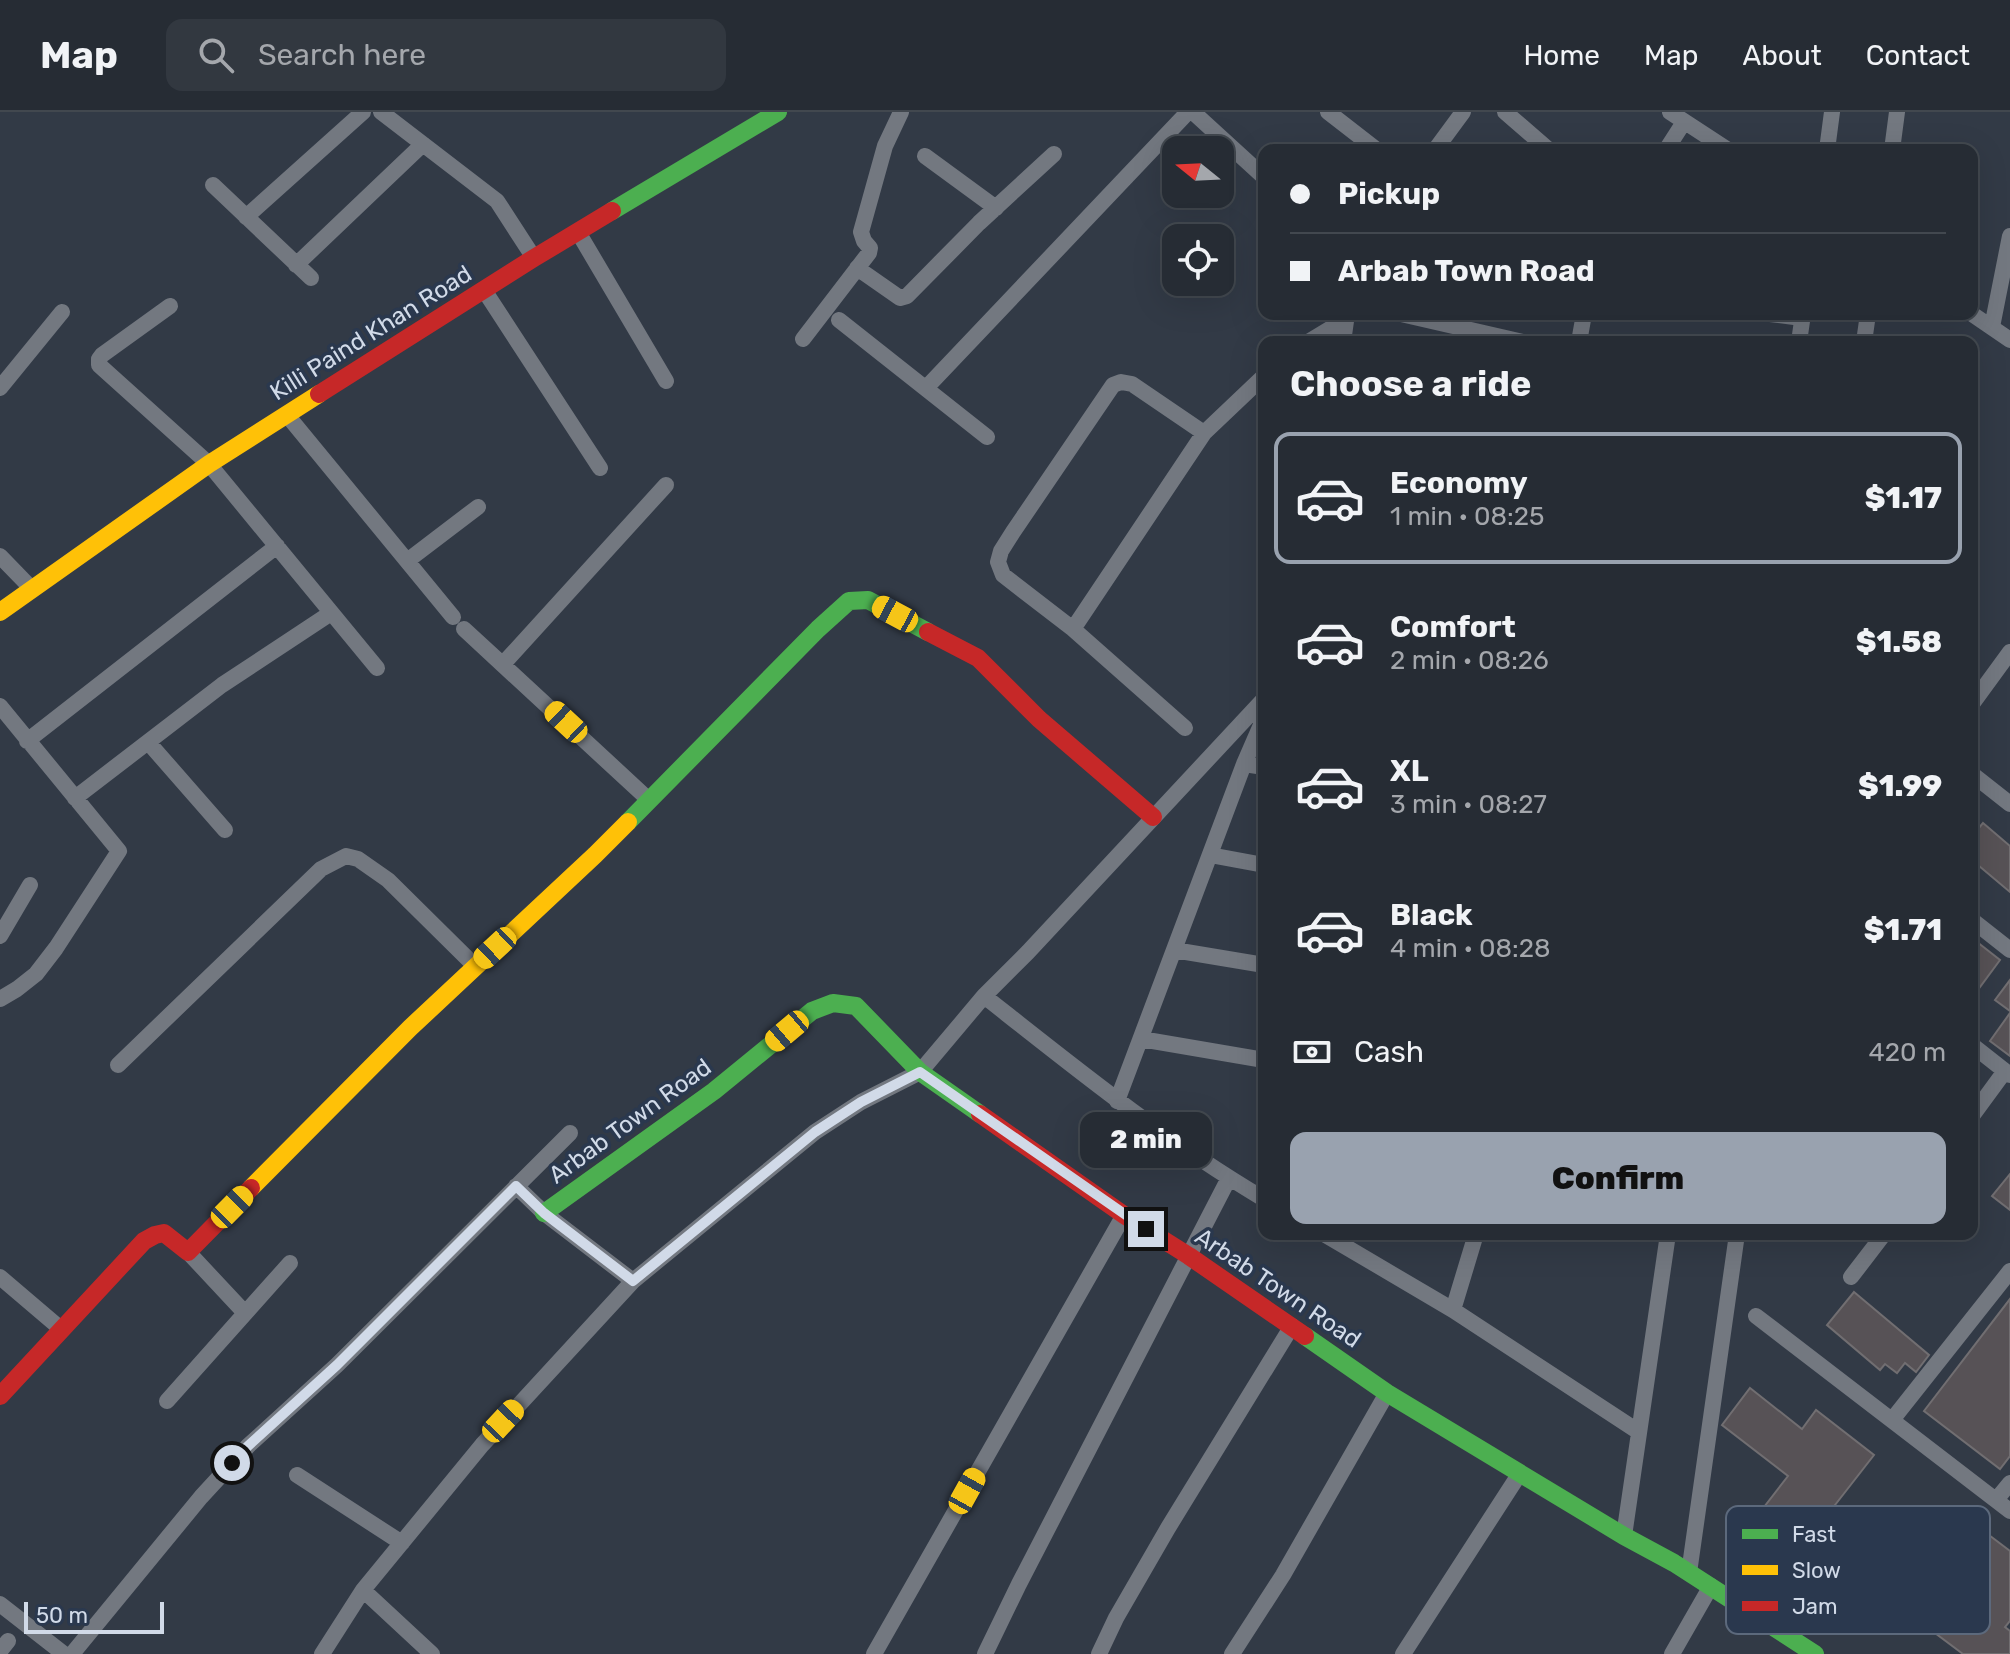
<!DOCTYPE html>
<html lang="en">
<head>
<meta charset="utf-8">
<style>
  :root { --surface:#262c34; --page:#323840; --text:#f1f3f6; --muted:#a4a7ac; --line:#42484f; --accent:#99a2af }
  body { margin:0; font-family:Rubik,sans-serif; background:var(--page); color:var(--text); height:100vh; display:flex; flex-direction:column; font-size:30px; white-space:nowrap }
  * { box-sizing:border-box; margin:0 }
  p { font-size:26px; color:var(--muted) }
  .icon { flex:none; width:44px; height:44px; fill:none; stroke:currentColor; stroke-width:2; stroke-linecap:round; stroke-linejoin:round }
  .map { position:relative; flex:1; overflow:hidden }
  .panel { position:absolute; left:1258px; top:224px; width:720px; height:904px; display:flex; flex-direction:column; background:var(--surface); border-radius:16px; box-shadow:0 8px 32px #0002,0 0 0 2px var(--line) }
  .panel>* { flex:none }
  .top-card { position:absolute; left:1258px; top:32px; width:720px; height:176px; border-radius:16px; box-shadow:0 8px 32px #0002,0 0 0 2px var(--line); display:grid; align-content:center; height:176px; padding:0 32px; background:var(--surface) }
  .needle { width:52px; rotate:288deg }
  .tools { position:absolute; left:1162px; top:24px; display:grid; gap:16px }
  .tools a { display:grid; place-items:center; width:72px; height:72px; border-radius:16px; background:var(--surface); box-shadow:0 8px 32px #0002,0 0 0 2px var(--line); font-size:40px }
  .scale { position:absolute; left:24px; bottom:20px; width:140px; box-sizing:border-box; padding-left:8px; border:4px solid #d1dae8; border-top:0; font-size:22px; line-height:28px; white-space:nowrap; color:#d1dae8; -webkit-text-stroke:6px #2a384e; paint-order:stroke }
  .end { position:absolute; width:36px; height:36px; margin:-18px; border:10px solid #d1dae8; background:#111; box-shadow:0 0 0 4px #111 }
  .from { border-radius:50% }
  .bubble { position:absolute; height:56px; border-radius:16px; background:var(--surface); box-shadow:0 8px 32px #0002,0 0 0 2px var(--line); font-size:26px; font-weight:800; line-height:56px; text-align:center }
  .car { position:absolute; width:24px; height:48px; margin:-24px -12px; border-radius:10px; box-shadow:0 0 6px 2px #0007; background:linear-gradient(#f5c518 24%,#345 0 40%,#f5c518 0 76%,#345 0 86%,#f5c518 0) }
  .top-card b { display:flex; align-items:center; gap:28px; height:76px; font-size:30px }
  .top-card b+b { border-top:2px solid var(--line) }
  .top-card i { width:20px; height:20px; background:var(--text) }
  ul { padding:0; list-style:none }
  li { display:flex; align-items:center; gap:24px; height:132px; margin:0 16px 12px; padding:0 16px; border:4px solid transparent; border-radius:16px }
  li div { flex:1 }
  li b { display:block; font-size:30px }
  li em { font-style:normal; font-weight:800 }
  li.on { border-color:var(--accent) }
  li>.icon { width:72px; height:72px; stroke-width:1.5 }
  h2 { padding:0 32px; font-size:36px; line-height:96px }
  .pay { display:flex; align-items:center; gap:20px; height:88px; padding:0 32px; font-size:30px }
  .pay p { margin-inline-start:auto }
  .cta { display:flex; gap:16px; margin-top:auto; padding:16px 32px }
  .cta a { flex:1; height:92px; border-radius:16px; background:var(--accent); color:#111; font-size:32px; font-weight:800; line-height:92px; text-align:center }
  header { display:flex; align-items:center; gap:48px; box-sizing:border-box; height:112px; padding:0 40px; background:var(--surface); border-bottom:2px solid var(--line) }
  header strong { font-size:38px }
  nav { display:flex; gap:44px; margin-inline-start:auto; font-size:28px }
  .search { width:560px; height:72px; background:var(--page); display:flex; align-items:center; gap:20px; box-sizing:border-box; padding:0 28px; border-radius:16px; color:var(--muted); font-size:30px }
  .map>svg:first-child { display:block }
  .building { fill:#575256; stroke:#716e71; stroke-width:2 }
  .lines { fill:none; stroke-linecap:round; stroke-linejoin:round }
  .street { stroke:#737880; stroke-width:16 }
  .fast { stroke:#4caf50; stroke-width:18 }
  .slow { stroke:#ffc107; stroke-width:18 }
  .jam { stroke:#c62828; stroke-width:18 }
  .route { stroke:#d1dae8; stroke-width:10 }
  .labels { text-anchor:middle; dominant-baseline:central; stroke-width:7; stroke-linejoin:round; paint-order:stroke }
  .street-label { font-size:24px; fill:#d1dae8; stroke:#2a384e }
  .key { fill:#2a384e; stroke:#5c697c; stroke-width:2 }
  .key-label { font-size:22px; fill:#d1dae8 }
</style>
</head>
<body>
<header>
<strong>Map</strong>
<div class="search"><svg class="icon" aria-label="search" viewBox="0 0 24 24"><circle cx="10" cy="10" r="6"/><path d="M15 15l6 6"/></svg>Search here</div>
<nav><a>Home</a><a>Map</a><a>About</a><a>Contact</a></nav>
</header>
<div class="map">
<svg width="2010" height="1542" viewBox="0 0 2010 1542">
  <rect width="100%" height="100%" fill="#323a46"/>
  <path class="building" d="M1983,711L2010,734V780L1972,748V724Z
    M1972,826L2000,848L1980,875L1972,869Z
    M2010,868V899L1995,888Z
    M2010,901V944L1990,929Z
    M2010,1062V1098L1992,1084Z
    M1854,1180L1929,1243L1916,1260L1905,1251L1897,1261L1885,1252L1880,1258L1827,1213Z
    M2010,1187V1344L2000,1357L1924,1299Z
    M1750,1276L1802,1317L1816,1298L1874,1343L1828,1402L1847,1417L1806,1471L1774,1446L1785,1432L1754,1408L1788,1364L1722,1313Z
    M1981,1417L2010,1439V1509L2005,1515L2010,1519V1542H1963L1915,1506Z"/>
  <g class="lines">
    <path class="street" d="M381,0L497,89L534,146
      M1193,0L1264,65
      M1328,0L1377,38
      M1505,0L1549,38
      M1670,0L1728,38
      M1435,38L1463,0
      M1666,38L1684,10
      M1827,38L1832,0
      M1892,38L1897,0
      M925,44L996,96
      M213,73L311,166
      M246,105L363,0
      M578,120L666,269
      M296,153L423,32
      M857,156L900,186L907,184L979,111L1054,42
      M484,178L600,356
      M170,194L102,243L99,247V253L209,352L377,556
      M1401,202L1523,230
      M1770,202L1802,206
      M1972,202L2010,228
      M839,208L987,325
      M1992,215L2010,124
      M803,227L869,141L870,136L864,129L861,120L885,34L901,0
      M1308,230L1346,207
      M1343,230L1347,202
      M1579,230L1584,202
      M1799,230L1803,202
      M1864,230L1868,202
      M0,276L62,200
      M926,276L1188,0
      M287,303L453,505
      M0,444L32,477
      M407,449L478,395
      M464,517L649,688
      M1073,517L1204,321L1264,264
      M503,552L666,373
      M1972,592L2010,540
      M0,594L119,739L56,836L36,862L17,877L0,887
      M1185,616L1073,517L1003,463L998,450L1001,439L1013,420L1113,273L1121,270L1132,272L1204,321
      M27,629L277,434
      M148,630L225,718
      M1244,652L1264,655
      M1972,662L2010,692
      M75,686L222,573L331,501
      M1210,743L1264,753
      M1972,808L2010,838
      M0,824L30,773
      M1174,838L1264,853
      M984,884C1074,955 1164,1028 1264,1087
      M1141,927L1264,948
      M1972,933L2010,963
      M118,953L321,757L346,744L358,747L388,768L475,854
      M1117,989L1244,652L1264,606
      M1972,1004L2005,959
      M516,1074L544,1101L633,1169
      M1324,1122L1453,1198L1639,1320
      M188,1140L245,1201
      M0,1165L61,1217
      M1851,1165L1884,1122
      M1453,1198L1476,1122
      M1756,1204L2010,1399
      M167,1289L290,1151
      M1892,1308L2010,1159
      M297,1363L402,1431
      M1996,1388L2010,1371
      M1624,1424L1668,1122
      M1689,1461L1737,1122
      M363,1478L432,1542
      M0,1492L64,1542
      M0,1539L8,1529
      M72,1542L201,1385L248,1334L337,1253L570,1021
      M322,1542L363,1478L482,1333L633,1169L815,1020L861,990L920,960L984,884L1028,840L1264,587
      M874,1542L1124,1103
      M985,1542L1019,1472L1229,1066
      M1099,1542L1116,1506L1168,1416L1292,1214
      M1232,1542L1283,1463L1387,1281
      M1403,1542L1520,1361
      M1672,1542L1711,1474"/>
    <path class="fast" d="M612,99L778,0
      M628,710L818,517L849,489L868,488L928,520
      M544,1101L714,979L812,899L833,891L856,894L920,960L980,1002
      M1305,1224L1387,1281L1624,1424L1674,1451L1815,1542"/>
    <path class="slow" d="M0,500L209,352L319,282
      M251,1076L410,916L595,743L628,710"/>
    <path class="jam" d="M319,282L534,146L612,99
      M928,520L978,546L1039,607L1153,705
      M980,1002L1124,1103L1189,1144L1305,1224
      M0,1284L144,1129L155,1123L164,1121L188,1140L251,1076"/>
  </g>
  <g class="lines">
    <path class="route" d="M232,1351L248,1334L337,1253L516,1074L544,1101L633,1169L815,1020L861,990L920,960L1146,1117"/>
  </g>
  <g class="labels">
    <g class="street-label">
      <text transform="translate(371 221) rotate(-32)">Killi Paind Khan Road</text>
      <text transform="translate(630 1009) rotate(-36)">Arbab Town Road</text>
      <text transform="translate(1278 1176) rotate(34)">Arbab Town Road</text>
    </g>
  </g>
  <rect x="1726" y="1394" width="264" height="128" rx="12" class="key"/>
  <rect x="1742" y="1417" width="36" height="10" fill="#4caf50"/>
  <rect x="1742" y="1453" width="36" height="10" fill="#ffc107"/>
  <rect x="1742" y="1489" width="36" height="10" fill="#c62828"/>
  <g class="key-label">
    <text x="1792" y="1430">Fast</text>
    <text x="1792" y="1466">Slow</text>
    <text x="1792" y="1502">Jam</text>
  </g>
</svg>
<div class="tools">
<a><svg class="needle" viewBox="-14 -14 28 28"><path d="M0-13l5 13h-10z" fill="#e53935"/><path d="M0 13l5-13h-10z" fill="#a4a7ac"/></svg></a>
<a><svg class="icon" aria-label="locate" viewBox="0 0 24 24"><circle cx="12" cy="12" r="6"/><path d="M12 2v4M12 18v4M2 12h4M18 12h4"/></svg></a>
</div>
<div class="scale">50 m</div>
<i class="end from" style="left:232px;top:1351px"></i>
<i class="end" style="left:1146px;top:1117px"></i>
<div class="bubble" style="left:1080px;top:1000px;width:132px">2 min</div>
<i class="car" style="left:895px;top:502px;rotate:298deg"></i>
<i class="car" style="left:566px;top:610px;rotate:313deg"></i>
<i class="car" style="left:495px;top:836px;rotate:227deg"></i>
<i class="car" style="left:787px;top:919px;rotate:230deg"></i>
<i class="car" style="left:232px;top:1095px;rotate:45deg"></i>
<i class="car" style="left:503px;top:1309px;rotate:43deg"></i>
<i class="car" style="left:967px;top:1379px;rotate:29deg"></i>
<div class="top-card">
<b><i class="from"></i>Pickup</b>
<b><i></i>Arbab Town Road</b>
</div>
<section class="panel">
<h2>Choose a ride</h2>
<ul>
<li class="on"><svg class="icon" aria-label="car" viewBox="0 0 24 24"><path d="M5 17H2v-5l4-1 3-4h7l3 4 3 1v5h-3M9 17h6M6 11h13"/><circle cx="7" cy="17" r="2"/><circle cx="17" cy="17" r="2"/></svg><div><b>Economy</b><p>1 min · 08:25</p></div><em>$1.17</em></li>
<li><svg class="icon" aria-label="car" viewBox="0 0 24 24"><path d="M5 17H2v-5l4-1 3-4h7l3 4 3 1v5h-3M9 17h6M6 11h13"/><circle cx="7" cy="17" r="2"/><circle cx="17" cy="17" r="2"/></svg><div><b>Comfort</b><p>2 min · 08:26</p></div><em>$1.58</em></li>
<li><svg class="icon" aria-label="car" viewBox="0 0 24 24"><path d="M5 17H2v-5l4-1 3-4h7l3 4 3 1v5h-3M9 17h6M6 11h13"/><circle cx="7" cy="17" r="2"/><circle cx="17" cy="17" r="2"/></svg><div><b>XL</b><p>3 min · 08:27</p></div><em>$1.99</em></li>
<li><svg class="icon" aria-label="car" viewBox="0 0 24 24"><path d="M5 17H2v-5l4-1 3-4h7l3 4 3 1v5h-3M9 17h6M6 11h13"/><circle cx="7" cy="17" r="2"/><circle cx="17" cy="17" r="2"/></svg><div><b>Black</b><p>4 min · 08:28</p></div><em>$1.71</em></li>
</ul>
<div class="pay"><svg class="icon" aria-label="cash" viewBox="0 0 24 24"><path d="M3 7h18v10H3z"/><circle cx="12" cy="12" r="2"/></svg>Cash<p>420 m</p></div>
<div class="cta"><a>Confirm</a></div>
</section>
</div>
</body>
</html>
